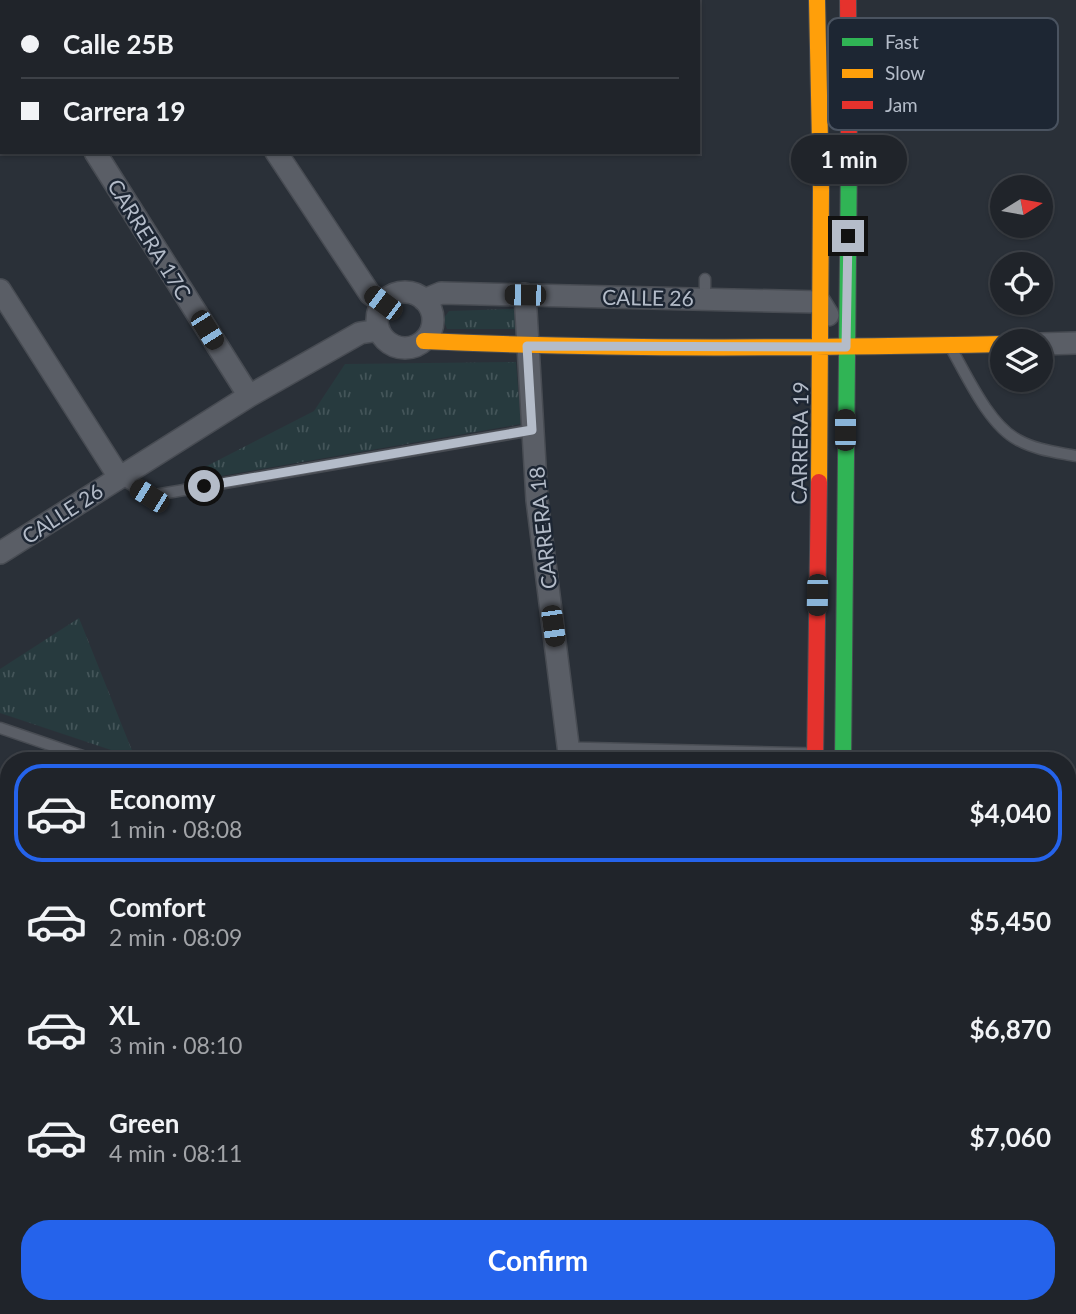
<!DOCTYPE html>
<html lang="en">
<head>
<meta charset="utf-8">
<style>
  :root { --surface:#20242a; --page:#2d3036; --text:#f1f3f6; --muted:#a2a4a8; --line:#3d4147; --accent:#2563eb }
  body { margin:0; font-family:Lato,sans-serif; background:var(--page); color:var(--text); height:100vh; display:flex; flex-direction:column; font-size:26px; white-space:nowrap }
  * { box-sizing:border-box; margin:0 }
  p { font-size:23px; color:var(--muted) }
  .icon { flex:none; width:38px; height:38px; fill:none; stroke:currentColor; stroke-width:2; stroke-linecap:round; stroke-linejoin:round }
  .map { position:relative; flex:1; overflow:hidden }
  .details { position:absolute; left:0px; top:752px; width:1076px; height:562px; display:flex; flex-direction:column; background:var(--surface); border-radius:28px 28px 0 0; box-shadow:0 2px 5px #0004,0 0 0 2px var(--line) }
  .details>* { flex:none }
  .guide { position:absolute; left:0px; top:0px; width:700px; height:154px; box-shadow:0 2px 5px #0004,0 0 0 2px var(--line); display:grid; align-content:center; height:154px; padding:0 21px; background:var(--surface) }
  .needle { width:46px; rotate:79deg }
  .fabs { position:absolute; left:990px; top:175px; display:grid; gap:14px }
  .fabs a { display:grid; place-items:center; width:63px; height:63px; border-radius:50%; background:var(--surface); box-shadow:0 2px 5px #0004,0 0 0 2px var(--line); font-size:35px }
  .end { position:absolute; width:32px; height:32px; margin:-16px; border:9px solid #b4bcc9; background:#111; box-shadow:0 0 0 4px #111 }
  .from { border-radius:50% }
  .bubble { position:absolute; height:49px; border-radius:24px; background:var(--surface); box-shadow:0 2px 5px #0004,0 0 0 2px var(--line); font-size:23px; font-weight:700; line-height:49px; text-align:center }
  .car { position:absolute; width:21px; height:42px; margin:-21px -10px; border-radius:9px; box-shadow:0 0 5px 2px #0007; background:linear-gradient(#222 24%,#8ab4d8 0 40%,#222 0 76%,#8ab4d8 0 86%,#222 0) }
  .guide b { display:flex; align-items:center; gap:24px; height:66px; font-size:26px }
  .guide b+b { border-top:2px solid var(--line) }
  .guide i { width:18px; height:18px; background:var(--text) }
  ul { padding:12px 0 0; list-style:none }
  li { display:flex; align-items:center; gap:21px; height:98px; margin:0 14px 10px; padding:0 7px; border:4px solid transparent; border-radius:28px }
  li div { flex:1 }
  li b { display:block; font-size:26px }
  li em { font-style:normal; font-weight:700 }
  li.selected { border-color:var(--accent) }
  li>.icon { width:63px; height:63px; stroke-width:1.5 }
  .button { display:flex; gap:14px; margin-top:auto; padding:14px 21px }
  .button a { flex:1; height:80px; border-radius:28px; background:var(--accent); color:#fff; font-size:28px; font-weight:700; line-height:80px; text-align:center }
  .map>svg:first-child { display:block }
  .grass { fill:url(#grass-tufts) }
  .lines { fill:none; stroke-linecap:round; stroke-linejoin:round }
  .lane-casing { stroke:#484c53; stroke-width:13 }
  .street-casing { stroke:#484c53; stroke-width:24 }
  .fast-casing { stroke:#484c53; stroke-width:18 }
  .slow-casing { stroke:#484c53; stroke-width:18 }
  .jam-casing { stroke:#484c53; stroke-width:18 }
  .lane { stroke:#5a5e66; stroke-width:10 }
  .street { stroke:#5a5e66; stroke-width:21 }
  .fast { stroke:#30b455; stroke-width:16 }
  .slow { stroke:#ff9f0a; stroke-width:16 }
  .jam { stroke:#e5322d; stroke-width:16 }
  .route { stroke:#b4bcc9; stroke-width:9 }
  .labels { text-anchor:middle; dominant-baseline:central; stroke-width:5; stroke-linejoin:round; paint-order:stroke }
  .street-label { font-size:21px; fill:#b4bcc9; stroke:#1d2633 }
  .key { fill:#1d2633; stroke:#4a5360; stroke-width:2 }
  .key-label { font-size:19px; fill:#b4bcc9 }
</style>
</head>
<body>
<div class="map">
<svg width="1076" height="1314" viewBox="0 0 1076 1314">
  <defs>
    <pattern id="grass-tufts" width="24" height="20" patternUnits="userSpaceOnUse" patternTransform="scale(1.75)"><rect width="24" height="20" fill="#273a3e"/><path d="M3 7l-1-3M5 7V3M7 7l1-3M15 17l-1-3M17 17v-4M19 17l1-3" fill="none" stroke="#445559"/></pattern>
  </defs>
  <rect width="100%" height="100%" fill="#2a3038"/>
  <path class="grass" d="M514,309L519,312L521,327L516,329H447L443,319L449,311Z
    M516,362L521,424L204,479L201,469L314,411L345,364Z
    M79,618L135,758L0,713V669Z"/>
  <g class="lines">
    <defs>
      <path id="lane" d="M705,279V298
        M951,348C967,376 989,425 1018,440C1036,450 1056,452 1076,456
        M119,477L149,496L532,430
        M0,728L97,761"/>
      <path id="street" d="M175,0L176,2
        M137,2L140,0
        M0,91L2,90
        M95,152L249,396
        M276,152L370,294L383,303
        M0,290L119,477
        M377 320a28 28 0 1 1 56 0a28 28 0 1 1-56 0Z
        M525,294L537,500L570,761
        M424,300L441,293L820,302L828,315
        M1041,344L1076,343
        M0,553L249,396L360,333L379,330
        M569,753L815,759
        M1068,1033L1076,1034
        M1068,1245L1076,1246
        M0,1306L10,1314
        M26,1314V1306
        M550,1314L551,1306"/>
      <path id="fast" d="M843,761L849,155
        M828,1306L829,1314"/>
      <path id="slow" d="M817,0L821,190L819,482
        M424,341C617,350 810,348 1003,344"/>
      <path id="jam" d="M848,0L849,155
        M815,761L819,482"/>
    </defs>
    <use href="#lane" class="lane-casing"/>
    <use href="#street" class="street-casing"/>
    <use href="#fast" class="fast-casing"/>
    <use href="#slow" class="slow-casing"/>
    <use href="#jam" class="jam-casing"/>
    <use href="#lane" class="lane"/>
    <use href="#street" class="street"/>
    <use href="#fast" class="fast"/>
    <use href="#slow" class="slow"/>
    <use href="#jam" class="jam"/>
  </g>
  <g class="lines">
    <path class="route" d="M204,486L532,430L527,346L846,347L848,236"/>
  </g>
  <g class="labels">
    <g class="street-label">
      <text transform="translate(150 239) rotate(58)">CARRERA 17C</text>
      <text transform="translate(648 297) rotate(1)">CALLE 26</text>
      <text transform="translate(799 443) rotate(-89)">CARRERA 19</text>
      <text transform="translate(62 513) rotate(-33)">CALLE 26</text>
      <text transform="translate(542 528) rotate(-96)">CARRERA 18</text>
    </g>
  </g>
  <rect x="828" y="18" width="230" height="112" rx="10" class="key"/>
  <rect x="842" y="38" width="31" height="8" fill="#30b455"/>
  <rect x="842" y="69" width="31" height="9" fill="#ff9f0a"/>
  <rect x="842" y="101" width="31" height="8" fill="#e5322d"/>
  <g class="key-label">
    <text x="885" y="49">Fast</text>
    <text x="885" y="80">Slow</text>
    <text x="885" y="112">Jam</text>
  </g>
</svg>
<div class="fabs">
<a><svg class="needle" viewBox="-14 -14 28 28"><path d="M0-13l5 13h-10z" fill="#e53935"/><path d="M0 13l5-13h-10z" fill="#a2a4a8"/></svg></a>
<a><svg class="icon" aria-label="locate" viewBox="0 0 24 24"><circle cx="12" cy="12" r="6"/><path d="M12 2v4M12 18v4M2 12h4M18 12h4"/></svg></a>
<a><svg class="icon" aria-label="layers" viewBox="0 0 24 24"><path d="M12 4l9 5-9 5-9-5zM3 14l9 5 9-5"/></svg></a>
</div>
<i class="end from" style="left:204px;top:486px"></i>
<i class="end" style="left:848px;top:236px"></i>
<div class="bubble" style="left:791px;top:135px;width:116px">1 min</div>
<i class="car" style="left:525px;top:295px;rotate:271deg"></i>
<i class="car" style="left:383px;top:303px;rotate:307deg"></i>
<i class="car" style="left:207px;top:330px;rotate:148deg"></i>
<i class="car" style="left:845px;top:430px;rotate:0deg"></i>
<i class="car" style="left:149px;top:496px;rotate:302deg"></i>
<i class="car" style="left:817px;top:595px;rotate:181deg"></i>
<i class="car" style="left:553px;top:626px;rotate:172deg"></i>
<div class="guide">
<b><i class="from"></i>Calle 25B</b>
<b><i></i>Carrera 19</b>
</div>
<section class="details">
<ul>
<li class="selected"><svg class="icon" aria-label="car" viewBox="0 0 24 24"><path d="M5 17H2v-5l4-1 3-4h7l3 4 3 1v5h-3M9 17h6M6 11h13"/><circle cx="7" cy="17" r="2"/><circle cx="17" cy="17" r="2"/></svg><div><b>Economy</b><p>1 min · 08:08</p></div><em>$4,040</em></li>
<li><svg class="icon" aria-label="car" viewBox="0 0 24 24"><path d="M5 17H2v-5l4-1 3-4h7l3 4 3 1v5h-3M9 17h6M6 11h13"/><circle cx="7" cy="17" r="2"/><circle cx="17" cy="17" r="2"/></svg><div><b>Comfort</b><p>2 min · 08:09</p></div><em>$5,450</em></li>
<li><svg class="icon" aria-label="car" viewBox="0 0 24 24"><path d="M5 17H2v-5l4-1 3-4h7l3 4 3 1v5h-3M9 17h6M6 11h13"/><circle cx="7" cy="17" r="2"/><circle cx="17" cy="17" r="2"/></svg><div><b>XL</b><p>3 min · 08:10</p></div><em>$6,870</em></li>
<li><svg class="icon" aria-label="car" viewBox="0 0 24 24"><path d="M5 17H2v-5l4-1 3-4h7l3 4 3 1v5h-3M9 17h6M6 11h13"/><circle cx="7" cy="17" r="2"/><circle cx="17" cy="17" r="2"/></svg><div><b>Green</b><p>4 min · 08:11</p></div><em>$7,060</em></li>
</ul>
<div class="button"><a>Confirm</a></div>
</section>
</div>
</body>
</html>
